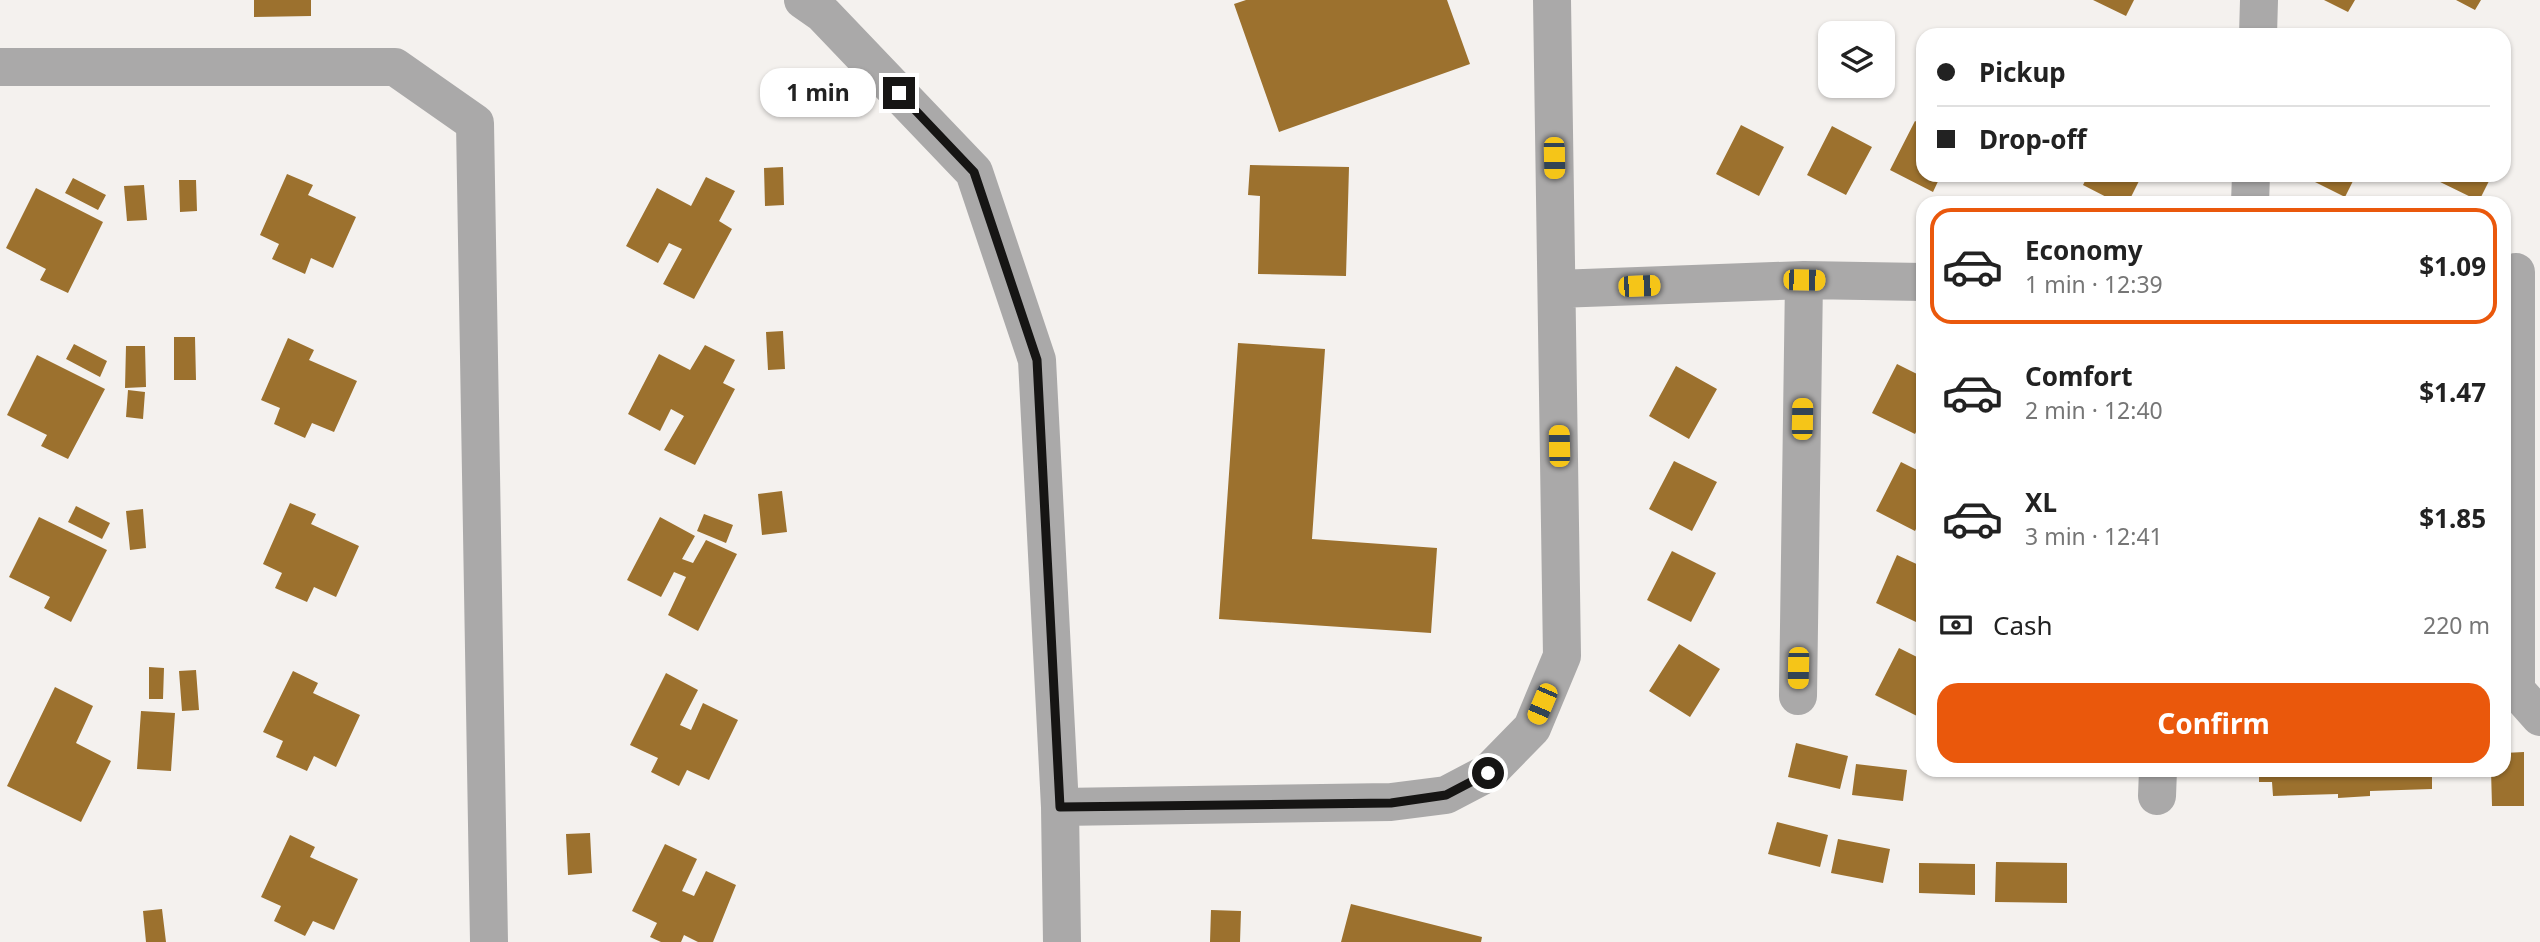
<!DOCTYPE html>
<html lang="en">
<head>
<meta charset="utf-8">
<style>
  :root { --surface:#fff; --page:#f6f6f6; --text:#222; --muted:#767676; --line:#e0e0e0; --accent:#ea580c }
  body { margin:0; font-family:"Noto Sans",sans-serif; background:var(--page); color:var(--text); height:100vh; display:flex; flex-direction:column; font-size:26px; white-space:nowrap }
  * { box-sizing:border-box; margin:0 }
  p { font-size:23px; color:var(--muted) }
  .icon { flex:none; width:38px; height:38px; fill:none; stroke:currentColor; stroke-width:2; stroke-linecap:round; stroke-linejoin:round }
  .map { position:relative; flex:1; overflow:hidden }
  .side { position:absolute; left:1916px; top:196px; width:595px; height:581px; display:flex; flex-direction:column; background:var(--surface); border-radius:21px; box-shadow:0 2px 5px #0004 }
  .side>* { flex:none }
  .top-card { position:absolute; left:1916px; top:28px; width:595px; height:154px; border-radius:21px; box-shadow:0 2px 5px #0004; display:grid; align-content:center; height:154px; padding:0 21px; background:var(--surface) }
  .buttons { position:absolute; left:1818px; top:21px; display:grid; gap:14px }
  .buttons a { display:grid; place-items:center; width:77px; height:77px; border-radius:14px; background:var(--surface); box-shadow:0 2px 5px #0004; font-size:35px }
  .end { position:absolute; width:32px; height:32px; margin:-16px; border:9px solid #161514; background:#fff; box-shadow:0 0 0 4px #fff }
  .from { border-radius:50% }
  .bubble { position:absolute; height:49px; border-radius:21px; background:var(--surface); box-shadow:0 2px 5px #0004; font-size:23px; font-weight:700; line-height:49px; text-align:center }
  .car { position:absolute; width:21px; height:42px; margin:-21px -10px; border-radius:9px; box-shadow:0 0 5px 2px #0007; background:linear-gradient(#f5c518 24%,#345 0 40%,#f5c518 0 76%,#345 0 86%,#f5c518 0) }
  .top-card b { display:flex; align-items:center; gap:24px; height:66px; font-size:26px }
  .top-card b+b { border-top:2px solid var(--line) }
  .top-card i { width:18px; height:18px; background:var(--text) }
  ul { padding:12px 0 0; list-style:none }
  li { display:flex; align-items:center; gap:21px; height:116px; margin:0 14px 10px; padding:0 7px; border:4px solid transparent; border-radius:21px }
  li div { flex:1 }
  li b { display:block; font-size:26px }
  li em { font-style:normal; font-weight:700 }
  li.active { border-color:var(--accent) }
  li>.icon { width:63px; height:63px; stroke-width:1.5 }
  .pay { display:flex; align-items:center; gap:18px; height:77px; padding:0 21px; font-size:26px }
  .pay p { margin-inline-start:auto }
  .cta { display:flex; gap:14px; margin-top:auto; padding:14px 21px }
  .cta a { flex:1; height:80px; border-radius:21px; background:var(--accent); color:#fff; font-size:28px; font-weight:700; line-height:80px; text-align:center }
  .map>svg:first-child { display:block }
  .building { fill:#9c712e }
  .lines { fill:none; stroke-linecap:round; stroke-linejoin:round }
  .minor { stroke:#aaa9a9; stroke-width:38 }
  .route { stroke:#161514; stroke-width:9 }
</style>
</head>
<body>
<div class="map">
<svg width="2540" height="942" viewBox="0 0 2540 942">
  <rect width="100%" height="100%" fill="#f4f1ee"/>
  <path class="building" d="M254,0H311V16L254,17Z
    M1246,0H1447L1470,64L1279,132L1234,4Z
    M2093,0H2134L2126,16Z
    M2324,0H2355L2348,12Z
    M2456,0H2481L2475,10Z
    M1915,121L1923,125V175H1941L1933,192L1890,170Z
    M1741,125L1784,147L1759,196L1716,174Z
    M1832,126L1872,147L1846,195L1807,175Z
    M1250,165L1349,167L1346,276L1258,274L1260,196L1248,195Z
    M783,167L784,205L765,206L764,168Z
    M287,174L313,185L308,195L356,217L333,268L311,258L305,274L272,259L279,244L260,235Z
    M2088,175H2142L2128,203H2118L2083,185Z
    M2301,175H2356L2345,197Z
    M2439,175H2492L2479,201L2436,180Z
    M706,177L735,191L719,221L732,229L694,299L663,284L682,249L669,243L658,263L626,246L657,188L691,206Z
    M73,178L106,195L98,210L65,193Z
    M179,180H196L197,211L180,212Z
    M144,185L147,220L127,221L124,186Z
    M36,188L103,222L68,293L40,280L46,269L6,248Z
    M783,331L785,369L768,370L766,332Z
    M174,337H195L196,380H174Z
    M288,338L314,350L309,360L357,381L334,432L312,423L305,438L274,424L280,408L261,400Z
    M1238,343L1325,349L1312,539L1437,548L1431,633L1219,619Z
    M74,344L107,361L100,377L66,359Z
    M705,345L735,360L723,383L735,389L695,465L664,450L684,416L671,409L660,431L628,414L659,354L690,370Z
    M126,346H145L146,387L125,388Z
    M37,355L105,389L68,459L41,446L47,435L7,415Z
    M1897,364L1923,377V418L1915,434L1872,413Z
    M1676,366L1717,389L1689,439L1649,416Z
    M128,390L145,392L143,419L126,417Z
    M1674,461L1717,482L1692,531L1649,509Z
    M1901,462L1923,473V515L1915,531L1876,511Z
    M782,491L787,532L762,535L758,494Z
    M290,503L316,514L311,524L359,546L336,597L314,587L307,602L275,588L282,573L263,564Z
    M76,506L110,523L102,539L68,522Z
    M143,509L146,548L130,550L126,511Z
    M704,514L733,525L726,543L697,531Z
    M39,517L107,550L71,622L44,608L50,597L9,577Z
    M660,517L695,536L682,559L693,563L706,540L737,554L698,631L668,615L686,577L674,572L661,597L627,580Z
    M1672,551L1716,573L1691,622L1647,600Z
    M1897,555L1923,567V606L1916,622L1876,603Z
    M1679,644L1720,669L1690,717L1649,691Z
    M1899,648L1923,660V704L1917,716L1875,695Z
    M149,667L164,668L163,699H149Z
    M196,670L199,710L182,711L179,671Z
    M293,671L318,683L313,693L360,715L336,767L314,756L307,771L276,757L283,741L263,732Z
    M666,673L698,690L680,725L691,730L703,703L738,720L709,780L687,770L679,786L651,772L658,758L630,745Z
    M55,687L93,706L76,743L111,761L81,822L7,786Z
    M141,711L175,713L171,771L137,769Z
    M1796,743L1848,756L1840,789L1788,777Z
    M2524,752V806H2492L2491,770H2504V753Z
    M1856,764L1907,770L1903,801L1852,795Z
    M2259,770H2432V789L2370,791V796L2338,798V794L2273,796L2272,782H2259Z
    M1777,822L1828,835L1820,867L1768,854Z
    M590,833L592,873L568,875L566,834Z
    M290,835L315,847L310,857L358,879L334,930L313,921L305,936L274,921L281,906L261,897Z
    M1838,839L1890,849L1883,883L1831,873Z
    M665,844L697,859L682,891L694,896L706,871L736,885L713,942H698L684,935L681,942H661L650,937L657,923L632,911Z
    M1996,862L2067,863V903L1995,902Z
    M1919,863L1975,864V895L1919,893Z
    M1351,904L1482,937L1481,942H1341Z
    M162,909L166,942H146L143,911Z
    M1211,910L1241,911L1240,942H1210Z"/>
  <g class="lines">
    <path class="minor" d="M803,0L823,14L974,172L1037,360L1060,807L1062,942
      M2258,35L2259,0
      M0,67H395L475,123L489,942
      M2250,203L2251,175
      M2516,272V690L2540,717
      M1557,289L1804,280L1923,282
      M1798,696L1804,280
      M2157,796L2158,770
      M1060,807L1391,802L1446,795L1488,773L1532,728L1562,656L1552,0"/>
  </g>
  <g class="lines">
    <path class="route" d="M899,93L974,172L1037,360L1060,807L1391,803L1446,795L1488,773"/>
  </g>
</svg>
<div class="buttons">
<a><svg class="icon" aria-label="layers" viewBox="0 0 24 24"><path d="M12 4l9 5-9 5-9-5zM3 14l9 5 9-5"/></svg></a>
</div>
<i class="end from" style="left:1488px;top:773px"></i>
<i class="end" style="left:899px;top:93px"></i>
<div class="bubble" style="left:760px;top:68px;width:116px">1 min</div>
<i class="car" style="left:1554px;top:158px;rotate:179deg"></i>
<i class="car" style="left:1804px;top:280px;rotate:91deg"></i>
<i class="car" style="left:1639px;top:286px;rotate:88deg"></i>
<i class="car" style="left:1802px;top:419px;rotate:1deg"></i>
<i class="car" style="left:1559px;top:446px;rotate:359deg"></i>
<i class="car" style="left:1798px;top:668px;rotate:181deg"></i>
<i class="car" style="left:1542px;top:704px;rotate:203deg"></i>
<div class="top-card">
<b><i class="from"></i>Pickup</b>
<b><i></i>Drop-off</b>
</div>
<section class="side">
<ul>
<li class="active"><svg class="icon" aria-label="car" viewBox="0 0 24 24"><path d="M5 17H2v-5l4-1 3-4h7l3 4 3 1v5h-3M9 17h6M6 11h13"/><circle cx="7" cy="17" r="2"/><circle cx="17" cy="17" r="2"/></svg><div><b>Economy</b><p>1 min · 12:39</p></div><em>$1.09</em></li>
<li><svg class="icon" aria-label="car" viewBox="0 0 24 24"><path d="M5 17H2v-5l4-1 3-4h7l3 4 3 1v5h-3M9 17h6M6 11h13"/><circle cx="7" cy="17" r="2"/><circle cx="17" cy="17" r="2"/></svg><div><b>Comfort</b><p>2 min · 12:40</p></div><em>$1.47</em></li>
<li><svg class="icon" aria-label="car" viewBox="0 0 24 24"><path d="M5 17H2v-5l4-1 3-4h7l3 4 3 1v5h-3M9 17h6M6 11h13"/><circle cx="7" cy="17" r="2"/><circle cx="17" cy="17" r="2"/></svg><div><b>XL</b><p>3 min · 12:41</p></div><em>$1.85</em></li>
</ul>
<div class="pay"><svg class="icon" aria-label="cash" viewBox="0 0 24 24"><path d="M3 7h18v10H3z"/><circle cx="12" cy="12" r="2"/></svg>Cash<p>220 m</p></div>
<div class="cta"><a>Confirm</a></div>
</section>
</div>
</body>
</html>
